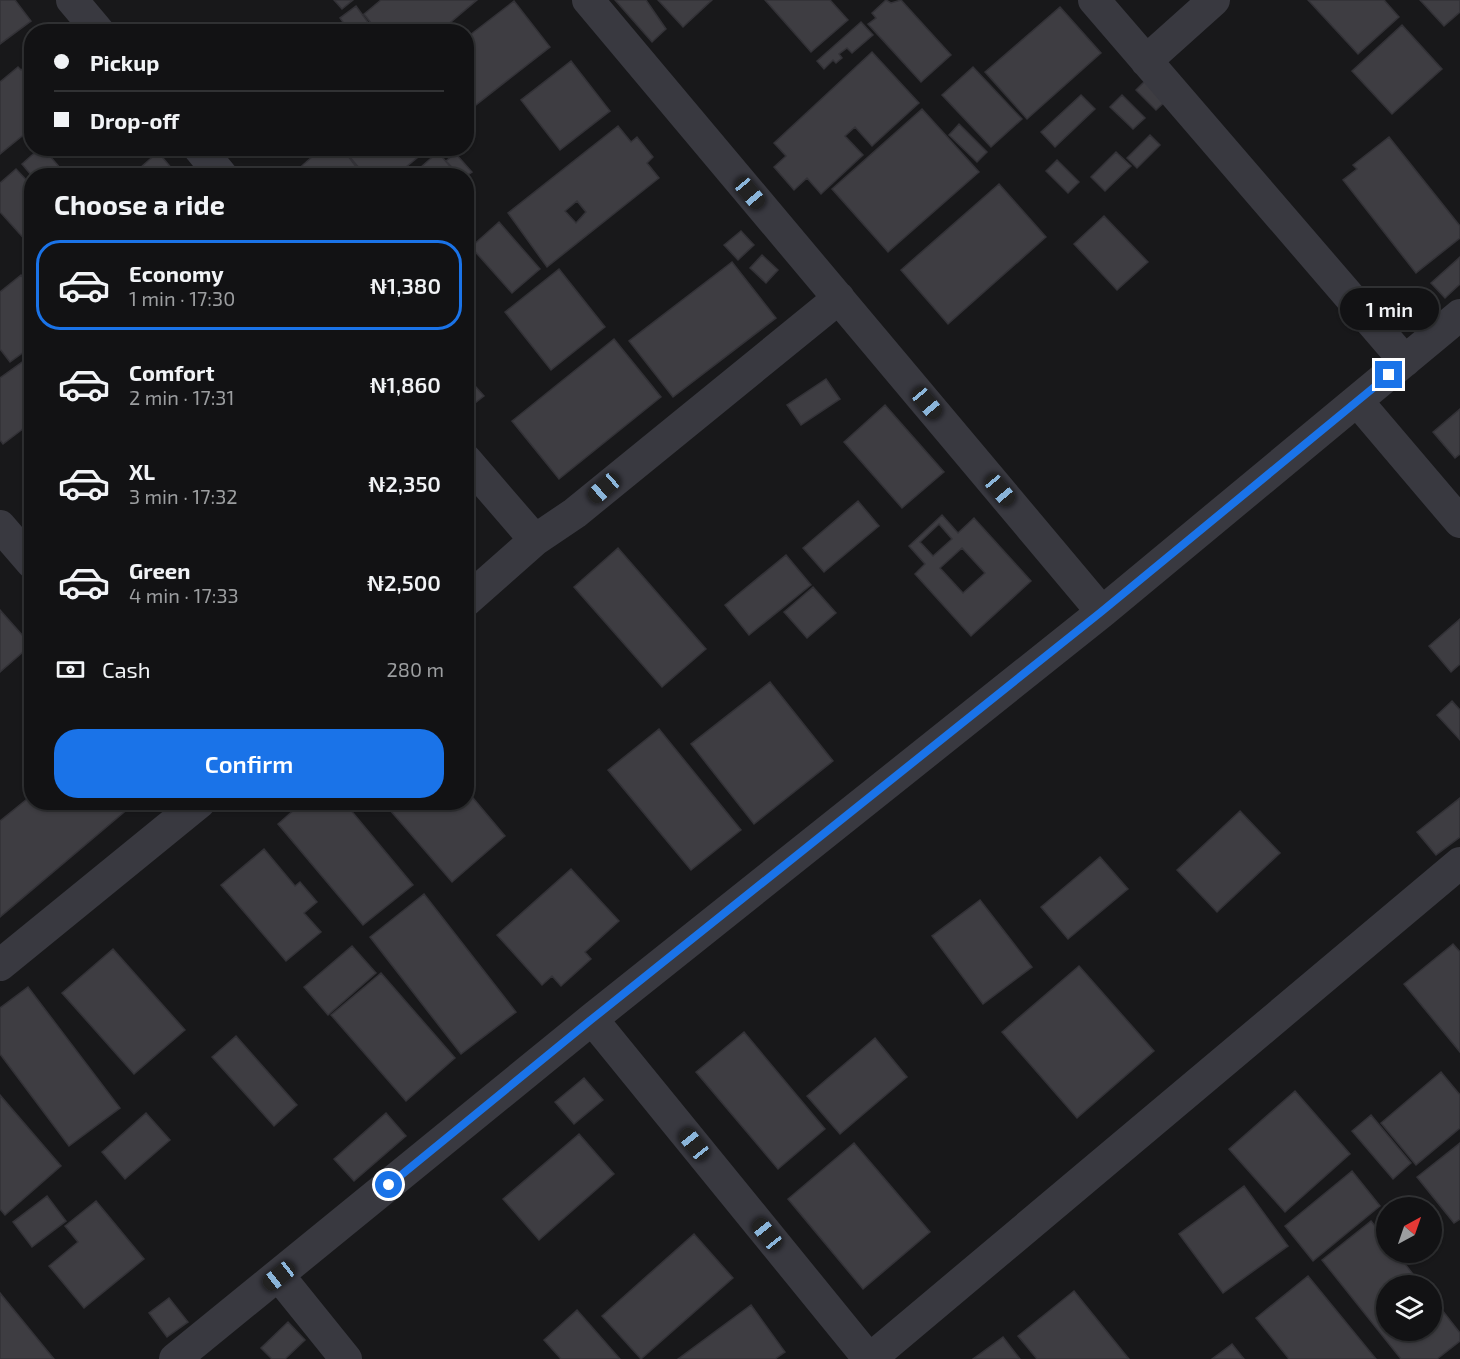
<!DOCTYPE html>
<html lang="en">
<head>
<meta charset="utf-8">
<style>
  :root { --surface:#121214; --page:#1f2022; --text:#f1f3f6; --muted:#9c9ea0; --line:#313234; --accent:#1a73e8 }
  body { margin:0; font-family:"Exo 2",sans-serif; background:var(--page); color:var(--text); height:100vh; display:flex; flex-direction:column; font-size:22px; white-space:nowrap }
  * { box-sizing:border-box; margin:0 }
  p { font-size:20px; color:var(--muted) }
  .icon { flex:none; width:33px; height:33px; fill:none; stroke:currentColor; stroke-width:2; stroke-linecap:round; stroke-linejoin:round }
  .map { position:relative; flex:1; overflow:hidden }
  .sheet { position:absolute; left:24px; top:168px; width:450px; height:642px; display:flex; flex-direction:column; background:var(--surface); border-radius:24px; box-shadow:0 2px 4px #0004,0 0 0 2px var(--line) }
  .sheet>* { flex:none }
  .hud { position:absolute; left:24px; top:24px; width:450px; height:132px; border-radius:24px; box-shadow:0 2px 4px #0004,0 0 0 2px var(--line); display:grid; align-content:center; height:132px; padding:0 30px; background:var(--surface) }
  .needle { width:39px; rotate:40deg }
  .buttons { position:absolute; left:1376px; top:1197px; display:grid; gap:12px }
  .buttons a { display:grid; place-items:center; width:66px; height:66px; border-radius:50%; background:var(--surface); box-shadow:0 2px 4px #0004,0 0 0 2px var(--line); font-size:30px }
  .end { position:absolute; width:27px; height:27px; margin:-14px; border:8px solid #1a73e8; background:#fff; box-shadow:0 0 0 3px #fff }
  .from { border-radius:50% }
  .bubble { position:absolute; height:42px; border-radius:21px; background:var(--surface); box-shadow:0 2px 4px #0004,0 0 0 2px var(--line); font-size:20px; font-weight:600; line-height:42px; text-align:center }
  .car { position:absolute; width:18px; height:36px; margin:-18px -9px; border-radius:8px; box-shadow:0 0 4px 2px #0007; background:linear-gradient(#222 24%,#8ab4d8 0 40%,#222 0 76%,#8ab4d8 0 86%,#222 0) }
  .hud b { display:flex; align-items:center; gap:21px; height:57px; font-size:22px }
  .hud b+b { border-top:2px solid var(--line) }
  .hud i { width:15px; height:15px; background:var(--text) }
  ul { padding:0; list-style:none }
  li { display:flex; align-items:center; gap:18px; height:90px; margin:0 12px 9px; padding:0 18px; border:3px solid transparent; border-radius:24px }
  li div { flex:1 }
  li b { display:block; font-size:22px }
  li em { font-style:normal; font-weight:600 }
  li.selected { border-color:var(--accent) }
  li>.icon { width:54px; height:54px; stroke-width:1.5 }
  h2 { padding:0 30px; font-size:27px; line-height:72px }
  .pay { display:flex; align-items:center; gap:15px; height:66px; padding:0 30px; font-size:22px }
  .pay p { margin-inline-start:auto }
  .action { display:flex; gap:12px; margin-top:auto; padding:12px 30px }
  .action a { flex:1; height:69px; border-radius:24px; background:var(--accent); color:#fff; font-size:24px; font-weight:600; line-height:69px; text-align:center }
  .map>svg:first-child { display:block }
  .building { fill:#3e3d42; stroke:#333237; stroke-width:1.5; fill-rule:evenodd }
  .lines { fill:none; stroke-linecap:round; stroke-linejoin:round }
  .street { stroke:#393940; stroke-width:32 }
  .route { stroke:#1a73e8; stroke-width:8 }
</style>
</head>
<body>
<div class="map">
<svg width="1460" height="1359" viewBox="0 0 1460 1359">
  <rect width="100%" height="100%" fill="#18181a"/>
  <path class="building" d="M0,0H15L31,21L0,44Z
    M334,0H353L342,9Z
    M381,0H477L439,32H378L364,14Z
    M615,0H646L666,29L652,42Z
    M658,0H712L683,27Z
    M765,0H830L848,20L811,52Z
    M886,0L891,3L901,0L951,55L921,82L868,24L876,18L872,13Z
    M1308,0H1384L1399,17L1358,54Z
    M1420,0H1460V12L1444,26Z
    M514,1L550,47L467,112L466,38Z
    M356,6L375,32H350L340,18Z
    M1060,7L1101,53L1027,119L985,72Z
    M861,22L873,35L852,53L847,48L839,54L842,58L836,63L833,60L824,69L817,61Z
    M1402,25L1442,69L1392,114L1352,71Z
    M872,52L919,103L872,146L855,127L845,136L863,155L821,194L807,178L794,190L774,167L786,156L774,143Z
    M32,61V128L0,154V82L18,67L21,70Z
    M571,61L610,111L560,150L521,100Z
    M973,67L1022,119L991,147L942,95Z
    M1147,79L1168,99L1156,110L1136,90Z
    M1081,95L1095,109L1055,147L1041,132Z
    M1122,95L1145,118L1133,129L1110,107Z
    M922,109L979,172L888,252L832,189Z
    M959,124L987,152L977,162L949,135Z
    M618,126L631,142L637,137L653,157L647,163L659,178L547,267L508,213ZM577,201L586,212L576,223L565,211Z
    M1150,135L1160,145L1137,168L1127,158Z
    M1389,137L1460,226V238L1416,273L1343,180L1357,169L1353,165Z
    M40,148H43L67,176H32L22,164Z
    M322,148H342L366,176H298L295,172Z
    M342,148H412L418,157L395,176H363Z
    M158,152L178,176H131Z
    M438,152L458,176H413L412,175Z
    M1116,152L1131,166L1105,191L1091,177Z
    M455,153L472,172L466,176H460L446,161Z
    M1057,160L1079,182L1068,193L1046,171Z
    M16,169L32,186V240L28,243L0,212V183Z
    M999,184L1046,237L948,324L901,270Z
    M1104,216L1148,262L1117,290L1074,244Z
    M499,222L540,269L512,293L471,247Z
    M741,231L754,245L738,260L724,245Z
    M762,255L778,270L766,283L750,268Z
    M1460,257V284L1445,298L1431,283Z
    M732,262L776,318L673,397L629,341Z
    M559,269L605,327L551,370L505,312Z
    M21,275L32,289V346L10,362L0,349V292Z
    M614,339L661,397L559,479L512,421Z
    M32,355V422L3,444L0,440V378Z
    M466,376L484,396L466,410Z
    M826,379L840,399L801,425L787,405Z
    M885,405L944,472L902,508L844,442Z
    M1460,409V454L1455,458L1433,432Z
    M858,501L879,526L824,572L803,548Z
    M942,515L958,533L974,518L1031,581L971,636L915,574L925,564L909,546ZM939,524L952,539L933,556L920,542ZM962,548L985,573L963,593L940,568Z
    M618,548L706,649L662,687L574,587Z
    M786,555L811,585L749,635L725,605Z
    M813,587L836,613L807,638L784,612Z
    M0,610L31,645L0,672Z
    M1460,619V664L1451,672L1429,646Z
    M770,682L833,761L754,824L691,744Z
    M1452,701L1460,710V740L1437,715Z
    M659,729L741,830L691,870L608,770Z
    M468,792L505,836L452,882L383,802H466Z
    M32,795V802H136L0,917V821Z
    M1460,798V837L1436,855L1417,832Z
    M303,802H344L413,885L363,925L278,824Z
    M1240,811L1280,853L1217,912L1177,870Z
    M264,849L295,886L300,882L317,902L304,913L321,932L286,961L221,885Z
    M1100,857L1128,889L1068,939L1041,907Z
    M571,869L619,921L585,952L591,959L561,986L552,976L542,985L497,935Z
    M424,894L516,1012L461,1054L370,937Z
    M980,900L1032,967L983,1004L932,936Z
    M1453,944L1460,952V1052L1404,984Z
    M352,946L376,973L328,1015L304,987Z
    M113,949L185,1030L134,1074L62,993Z
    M1079,966L1154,1051L1077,1118L1002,1032Z
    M381,973L455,1058L406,1101L331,1015Z
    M28,987L120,1108L69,1146L0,1054V1008Z
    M744,1032L825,1129L778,1169L696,1072Z
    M236,1036L297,1105L274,1126L212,1057Z
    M875,1038L907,1077L840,1134L807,1096Z
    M1441,1072L1460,1095V1128L1416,1165L1381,1123Z
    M584,1078L603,1100L574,1124L555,1102Z
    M1295,1091L1350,1154L1285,1212L1229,1149Z
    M0,1095L61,1166L5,1215L0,1209Z
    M146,1113L170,1140L125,1179L102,1152Z
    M386,1113L406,1136L354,1181L334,1159Z
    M1371,1115L1411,1163L1393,1179L1352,1131Z
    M579,1134L614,1174L539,1240L503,1199Z
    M854,1143L930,1232L863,1289L788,1199Z
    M1460,1143V1219L1454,1223L1417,1177Z
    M1352,1171L1380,1206L1313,1261L1285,1226Z
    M1244,1186L1288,1246L1223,1293L1179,1234Z
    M47,1196L66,1221L32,1247L13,1222Z
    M96,1201L144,1259L84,1308L49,1266L78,1242L65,1226Z
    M1371,1221L1386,1240V1252H1396L1422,1286H1386V1330H1431V1296L1460,1333V1341L1437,1359H1401L1322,1260Z
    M694,1234L733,1278L641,1359L602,1316Z
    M1308,1276L1376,1359H1289L1256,1318Z
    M1074,1291L1129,1359H1037L1018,1336Z
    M0,1293L54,1359H0Z
    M169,1298L188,1322L167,1337L149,1313Z
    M751,1305L785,1352L775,1359H678Z
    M577,1310L620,1359H561L544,1340Z
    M288,1322L305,1340L285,1359H272L261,1348Z
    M1003,1337L1020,1359H973Z
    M1232,1344L1244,1359H1212Z"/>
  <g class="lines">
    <path class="street" d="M72,0L99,32
      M588,0L1102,612
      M1094,0L1405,361
      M1146,61L1214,0
      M199,148L222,176
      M1358,402L1460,522
      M466,460L535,540
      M0,526L32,563
      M466,601L535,540L575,513L839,298
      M0,965L200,802
      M592,1019L869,1359
      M279,1276L346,1359
      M175,1359L592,1019L1102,612L1460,315
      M870,1359L1460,863"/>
  </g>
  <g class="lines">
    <path class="route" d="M389,1185L592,1019L1101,612L1389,375"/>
  </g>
</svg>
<div class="buttons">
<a><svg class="needle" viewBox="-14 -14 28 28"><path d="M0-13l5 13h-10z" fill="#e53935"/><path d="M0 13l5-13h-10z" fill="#9c9ea0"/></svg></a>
<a><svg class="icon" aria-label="layers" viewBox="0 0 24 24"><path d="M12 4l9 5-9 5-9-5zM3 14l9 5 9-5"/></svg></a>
</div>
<i class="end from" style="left:389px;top:1185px"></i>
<i class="end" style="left:1389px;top:375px"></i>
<div class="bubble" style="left:1340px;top:288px;width:99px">1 min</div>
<i class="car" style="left:750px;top:193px;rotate:140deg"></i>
<i class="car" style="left:927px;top:403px;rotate:140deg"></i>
<i class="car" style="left:604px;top:488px;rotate:229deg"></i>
<i class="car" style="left:1000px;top:490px;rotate:140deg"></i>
<i class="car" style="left:694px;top:1144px;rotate:321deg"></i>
<i class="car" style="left:767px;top:1234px;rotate:321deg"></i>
<i class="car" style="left:279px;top:1276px;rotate:232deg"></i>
<div class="hud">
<b><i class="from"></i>Pickup</b>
<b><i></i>Drop-off</b>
</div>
<section class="sheet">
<h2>Choose a ride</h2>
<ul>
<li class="selected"><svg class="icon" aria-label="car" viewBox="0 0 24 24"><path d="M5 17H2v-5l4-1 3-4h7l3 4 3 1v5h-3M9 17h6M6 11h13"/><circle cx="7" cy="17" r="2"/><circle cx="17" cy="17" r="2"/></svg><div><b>Economy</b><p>1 min · 17:30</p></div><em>₦1,380</em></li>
<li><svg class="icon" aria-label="car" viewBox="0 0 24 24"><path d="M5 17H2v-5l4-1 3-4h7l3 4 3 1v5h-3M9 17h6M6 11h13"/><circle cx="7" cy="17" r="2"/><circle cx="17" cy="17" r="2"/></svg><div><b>Comfort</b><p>2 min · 17:31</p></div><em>₦1,860</em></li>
<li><svg class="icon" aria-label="car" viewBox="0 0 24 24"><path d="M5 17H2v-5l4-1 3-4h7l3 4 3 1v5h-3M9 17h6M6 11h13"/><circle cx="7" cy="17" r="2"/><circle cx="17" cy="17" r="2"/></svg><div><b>XL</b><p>3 min · 17:32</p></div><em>₦2,350</em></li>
<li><svg class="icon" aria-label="car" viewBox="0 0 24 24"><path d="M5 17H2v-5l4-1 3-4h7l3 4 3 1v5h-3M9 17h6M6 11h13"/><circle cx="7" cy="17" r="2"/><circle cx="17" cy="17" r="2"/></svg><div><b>Green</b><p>4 min · 17:33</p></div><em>₦2,500</em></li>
</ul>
<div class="pay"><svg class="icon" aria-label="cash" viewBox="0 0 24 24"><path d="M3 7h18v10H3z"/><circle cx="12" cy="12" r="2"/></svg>Cash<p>280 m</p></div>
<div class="action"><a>Confirm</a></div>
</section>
</div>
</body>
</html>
